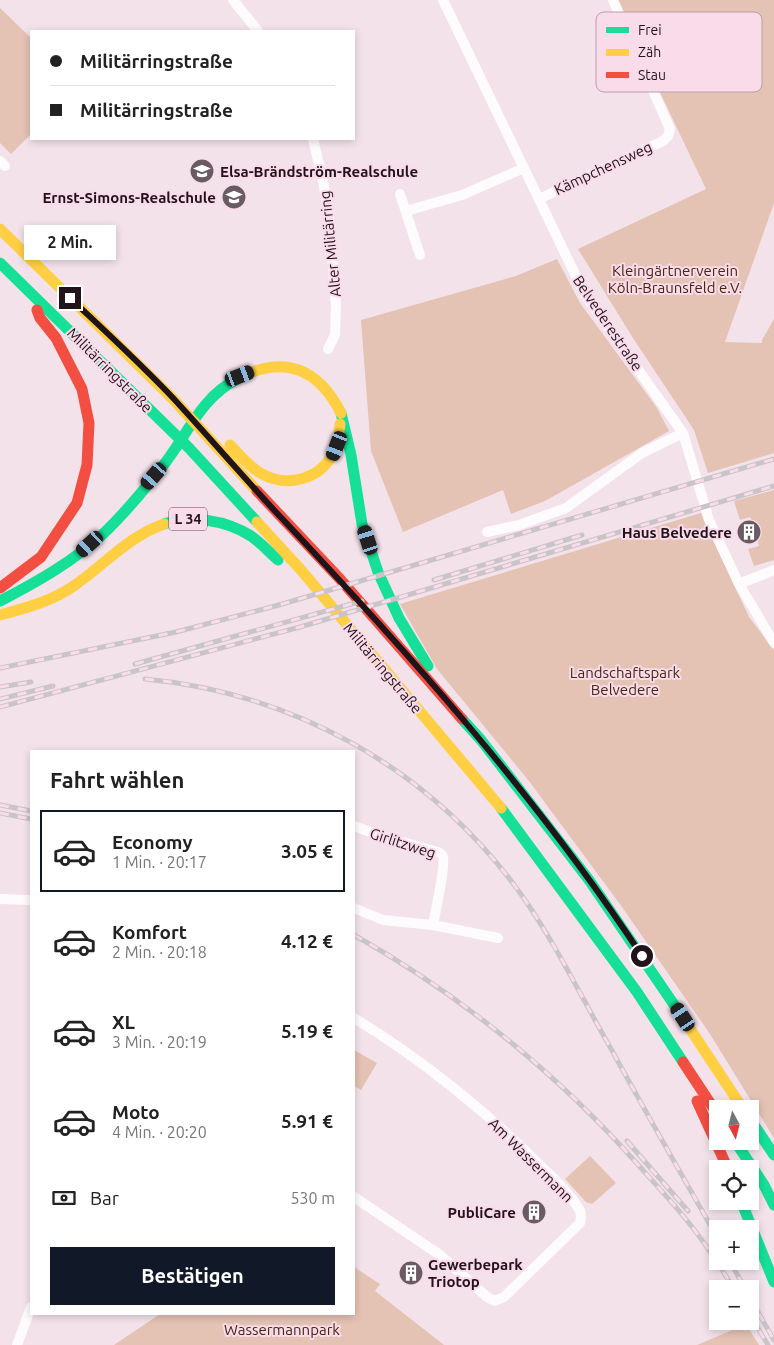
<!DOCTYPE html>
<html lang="de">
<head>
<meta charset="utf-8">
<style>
  :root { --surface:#fff; --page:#f2f2f2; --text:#222; --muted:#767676; --line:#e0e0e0; --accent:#111827 }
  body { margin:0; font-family:Ubuntu,sans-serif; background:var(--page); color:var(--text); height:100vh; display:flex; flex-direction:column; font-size:19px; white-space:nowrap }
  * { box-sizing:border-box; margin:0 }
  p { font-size:16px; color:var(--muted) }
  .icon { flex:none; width:28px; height:28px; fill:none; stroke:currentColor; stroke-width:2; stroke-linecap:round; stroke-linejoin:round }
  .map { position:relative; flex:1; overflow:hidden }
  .panel { position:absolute; left:30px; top:750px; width:325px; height:565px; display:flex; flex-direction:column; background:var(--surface); border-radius:0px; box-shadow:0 2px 8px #0003 }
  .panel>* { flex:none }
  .guide { position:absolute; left:30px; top:30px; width:325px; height:110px; border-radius:0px; box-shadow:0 2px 8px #0003; display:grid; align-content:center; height:110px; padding:0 20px; background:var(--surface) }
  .needle { width:32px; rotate:173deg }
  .tools { position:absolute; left:709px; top:1100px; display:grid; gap:10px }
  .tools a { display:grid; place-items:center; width:50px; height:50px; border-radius:0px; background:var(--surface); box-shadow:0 2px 8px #0003; font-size:25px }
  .end { position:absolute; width:22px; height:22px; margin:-11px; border:6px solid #20131a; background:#fff; box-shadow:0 0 0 2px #fff }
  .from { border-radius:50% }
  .bubble { position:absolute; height:35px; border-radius:0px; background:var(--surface); box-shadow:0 2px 8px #0003; font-size:16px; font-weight:600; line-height:35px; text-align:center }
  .car { position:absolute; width:15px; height:30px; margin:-15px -8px; border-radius:6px; box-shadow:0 0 4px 1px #0007; background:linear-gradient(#222 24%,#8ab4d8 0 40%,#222 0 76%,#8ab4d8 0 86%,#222 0) }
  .guide b { display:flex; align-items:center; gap:18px; height:48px; font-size:19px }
  .guide b+b { border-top:1px solid var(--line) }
  .guide i { width:12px; height:12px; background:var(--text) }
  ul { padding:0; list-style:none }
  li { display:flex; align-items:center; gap:15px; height:82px; margin:0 10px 8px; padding:0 10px; border:2px solid transparent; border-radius:0px }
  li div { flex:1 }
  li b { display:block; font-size:19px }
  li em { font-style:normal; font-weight:600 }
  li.current { border-color:var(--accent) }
  li>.icon { width:45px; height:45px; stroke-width:1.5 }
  h2 { padding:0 20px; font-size:22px; line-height:60px }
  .pay { display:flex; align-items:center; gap:12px; height:55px; padding:0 20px; font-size:19px }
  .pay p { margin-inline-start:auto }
  .button { display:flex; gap:10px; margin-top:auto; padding:10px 20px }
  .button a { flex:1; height:58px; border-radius:0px; background:var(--accent); color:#fff; font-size:20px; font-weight:600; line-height:58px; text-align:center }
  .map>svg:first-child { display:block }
  .green { fill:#e4c2b4 }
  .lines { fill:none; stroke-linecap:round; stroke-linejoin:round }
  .street { stroke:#fdfbfc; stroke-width:10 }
  .fast { stroke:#16e098; stroke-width:11 }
  .slow { stroke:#ffcf43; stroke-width:11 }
  .jam { stroke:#f24e42; stroke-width:11 }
  .rail-casing { stroke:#c9c4c7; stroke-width:5 }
  .rail { stroke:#fadbea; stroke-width:3; stroke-dasharray:9; stroke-linecap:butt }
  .route { stroke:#20131a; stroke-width:6 }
  .labels { text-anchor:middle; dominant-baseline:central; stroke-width:4; stroke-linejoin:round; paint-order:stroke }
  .shield { fill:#fadbea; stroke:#614f58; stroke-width:1 }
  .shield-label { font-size:14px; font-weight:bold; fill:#20131a }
  .street-label { font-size:15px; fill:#20131a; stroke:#fadbea }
  .poi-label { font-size:15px; font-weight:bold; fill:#20131a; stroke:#fadbea; text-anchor:end }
  .park-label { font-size:15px; fill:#442711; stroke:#fadbea }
  .key { fill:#fadbea; stroke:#b99fac; stroke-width:1 }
  .key-label { font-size:14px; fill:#20131a }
</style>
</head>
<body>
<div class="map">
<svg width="774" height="1345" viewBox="0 0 774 1345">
  <rect width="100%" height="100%" fill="#f3e2ea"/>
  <path class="green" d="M616,0H774V203L725,342L762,343V340L774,319V453L708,473L694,430L633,338L578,249L706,189Z
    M0,8L31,38V134L11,154L0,143Z
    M557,259L580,303L657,408L669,431L545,501L511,514L503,490L403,532L371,451L361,320L516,276Z
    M774,490V560L754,566L748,549L759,546L751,519L750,517L740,520L734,501Z
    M701,513L749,617L774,650V1138L710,1034L622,907L529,781L437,669L400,604Z
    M354,1050L377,1063L361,1090L354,1086Z
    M590,1156L616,1183L592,1204L586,1202L565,1179Z
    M354,1267L380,1284L375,1291L444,1345H114L160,1314H354Z
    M747,1326L759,1345H697L737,1328Z"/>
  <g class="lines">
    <path class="street" d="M233,0L258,31
      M443,0L585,295L683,433L709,520L739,584L774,643
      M313,139L323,181L329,216L336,306L335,335L328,349
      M0,161L5,166
      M400,194L420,255
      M539,199L663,141L668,136L670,129L613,0
      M406,211L462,195L524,168
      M487,532L519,525L566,508L642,453L683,433
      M739,584L774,570
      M354,826L384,837L438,852C440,853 442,854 443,857C446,866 435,913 433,925
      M0,899L31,900
      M354,908L383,920L433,925L498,938
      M354,1018C420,1058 487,1112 541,1166C554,1179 570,1193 579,1209C582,1213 581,1218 580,1223L504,1297L495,1301L487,1297L440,1255L354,1197
      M17,1345L31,1307"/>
    <path class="fast" d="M0,263L189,448L257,522
      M341,413L351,455L362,524L378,572L399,618L428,666
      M164,524C192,515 226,520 251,536C261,543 269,552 278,560
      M0,601C37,582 74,561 104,533C125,513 144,490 162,467C187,436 200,398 237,379
      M462,719L481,740L589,880L677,1009
      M501,808L637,992L683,1062
      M750,1119L774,1155
      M735,1141L764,1185L774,1205
      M741,1201L774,1282"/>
    <path class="slow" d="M0,229L173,399L257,491
      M237,379C284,354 318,368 341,413
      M230,445C240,455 249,467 262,474C288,488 322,479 334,451C338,442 339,433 340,424
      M257,522L301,570L501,808
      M0,615C26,608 53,601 75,585C104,565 129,536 164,524
      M677,1009L743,1109"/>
    <path class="jam" d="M257,491L340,579L462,719
      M0,588L41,557L77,503L87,465L89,423L82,389L56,338L40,318L37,310
      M683,1062L718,1115
      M697,1101L728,1169"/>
    <defs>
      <path id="rail" d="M434,580L582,535
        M135,664L362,601
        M0,668L176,632L279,605L774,459
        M145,679C293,693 426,767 515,886C552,936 579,993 610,1047C645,1111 682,1175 718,1239
        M0,687L31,682
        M0,699L53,686
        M0,707L300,627L774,486
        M0,805L31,811
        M0,813L31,819
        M354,935C464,997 557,1073 641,1168C657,1186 674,1204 689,1223C705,1243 720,1266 734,1289
        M627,1141L688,1211
        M730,1261L745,1289
        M750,1298L774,1340
        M750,1315L768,1345"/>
    </defs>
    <use href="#rail" class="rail-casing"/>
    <use href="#rail" class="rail"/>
  </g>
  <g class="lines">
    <path class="route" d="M70,298C105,331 141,364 174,399C208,436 240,473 274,510C406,650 536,795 642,956"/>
  </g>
  <defs>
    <symbol id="school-disc" viewBox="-11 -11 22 22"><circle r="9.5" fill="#6a5b63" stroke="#fadbea"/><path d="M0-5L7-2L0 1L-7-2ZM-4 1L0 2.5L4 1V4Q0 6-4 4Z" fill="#fff"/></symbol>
    <symbol id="building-disc" viewBox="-11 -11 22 22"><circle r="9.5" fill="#6a5b63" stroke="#fadbea"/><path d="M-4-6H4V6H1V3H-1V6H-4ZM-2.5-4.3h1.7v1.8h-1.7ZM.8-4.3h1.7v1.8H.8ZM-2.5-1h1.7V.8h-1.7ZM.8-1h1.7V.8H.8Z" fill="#fff"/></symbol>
  </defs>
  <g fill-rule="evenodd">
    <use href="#school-disc" x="188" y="157" width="28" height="28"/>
    <use href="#school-disc" x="220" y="183" width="28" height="28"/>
    <use href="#building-disc" x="735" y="518" width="28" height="28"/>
    <use href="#building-disc" x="520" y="1198" width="28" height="28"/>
    <use href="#building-disc" x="397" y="1259" width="28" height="28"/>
  </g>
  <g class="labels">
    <rect class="shield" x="169" y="507.5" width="38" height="23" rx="4"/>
    <g class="shield-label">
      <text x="188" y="519">L 34</text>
    </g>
    <g class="street-label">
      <text transform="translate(603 168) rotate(-25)">Kämpchensweg</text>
      <text transform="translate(330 244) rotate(-96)">Alter Militärring</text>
      <text transform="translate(608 323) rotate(56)">Belvederestraße</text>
      <text transform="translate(110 370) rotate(45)">Militärringstraße</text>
      <text transform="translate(383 668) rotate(50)">Militärringstraße</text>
      <text transform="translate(403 843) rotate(18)">Girlitzweg</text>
      <text transform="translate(531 1160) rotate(45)">Am Wassermann</text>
    </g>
    <g class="poi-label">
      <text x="220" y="171" text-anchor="start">Elsa-Brändström-Realschule</text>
      <text x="216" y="197">Ernst-Simons-Realschule</text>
      <text x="732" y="532">Haus Belvedere</text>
      <text x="516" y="1212">PubliCare</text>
      <text x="428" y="1264" text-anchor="start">Gewerbepark<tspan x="428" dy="17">Triotop</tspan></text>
    </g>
    <g class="park-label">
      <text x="675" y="270">Kleingärtnerverein<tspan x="675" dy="17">Köln-Braunsfeld e.V.</tspan></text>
      <text x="625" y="672">Landschaftspark<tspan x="625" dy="17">Belvedere</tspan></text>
      <text x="282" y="1329">Wassermannpark</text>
    </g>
  </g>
  <rect x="596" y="12" width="166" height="80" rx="8" class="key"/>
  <rect x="606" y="27" width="23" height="6" fill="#16e098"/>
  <rect x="606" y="49" width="23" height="7" fill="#ffcf43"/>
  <rect x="606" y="72" width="23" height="6" fill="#f24e42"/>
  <g class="key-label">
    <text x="638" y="35">Frei</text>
    <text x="638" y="57">Zäh</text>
    <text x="638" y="80">Stau</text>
  </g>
</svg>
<div class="tools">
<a><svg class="needle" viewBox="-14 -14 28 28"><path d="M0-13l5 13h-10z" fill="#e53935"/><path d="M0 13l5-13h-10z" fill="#767676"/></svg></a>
<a><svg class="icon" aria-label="locate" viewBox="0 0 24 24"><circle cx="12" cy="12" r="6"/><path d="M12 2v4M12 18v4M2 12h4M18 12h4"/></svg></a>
<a>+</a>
<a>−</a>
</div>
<i class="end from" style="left:642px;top:956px"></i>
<i class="end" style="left:70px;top:298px"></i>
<div class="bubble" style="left:24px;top:225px;width:92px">2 Min.</div>
<i class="car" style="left:240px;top:376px;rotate:69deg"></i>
<i class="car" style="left:337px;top:446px;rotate:201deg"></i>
<i class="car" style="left:154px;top:476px;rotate:221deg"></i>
<i class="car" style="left:368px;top:540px;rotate:342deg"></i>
<i class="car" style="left:90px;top:544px;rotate:228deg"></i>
<i class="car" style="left:683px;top:1017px;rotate:327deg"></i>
<div class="guide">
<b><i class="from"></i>Militärringstraße</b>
<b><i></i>Militärringstraße</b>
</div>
<section class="panel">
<h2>Fahrt wählen</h2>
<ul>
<li class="current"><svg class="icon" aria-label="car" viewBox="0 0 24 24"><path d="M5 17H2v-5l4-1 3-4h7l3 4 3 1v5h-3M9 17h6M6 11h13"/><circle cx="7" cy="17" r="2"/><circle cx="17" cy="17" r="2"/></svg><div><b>Economy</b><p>1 Min. · 20:17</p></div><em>3.05 €</em></li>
<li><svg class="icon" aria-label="car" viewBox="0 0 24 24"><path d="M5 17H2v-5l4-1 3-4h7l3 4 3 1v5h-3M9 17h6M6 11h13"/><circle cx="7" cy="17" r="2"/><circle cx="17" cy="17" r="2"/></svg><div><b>Komfort</b><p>2 Min. · 20:18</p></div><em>4.12 €</em></li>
<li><svg class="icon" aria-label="car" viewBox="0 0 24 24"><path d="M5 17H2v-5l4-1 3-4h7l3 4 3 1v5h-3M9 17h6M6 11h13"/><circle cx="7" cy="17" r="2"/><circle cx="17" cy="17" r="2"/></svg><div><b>XL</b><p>3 Min. · 20:19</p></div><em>5.19 €</em></li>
<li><svg class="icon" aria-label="car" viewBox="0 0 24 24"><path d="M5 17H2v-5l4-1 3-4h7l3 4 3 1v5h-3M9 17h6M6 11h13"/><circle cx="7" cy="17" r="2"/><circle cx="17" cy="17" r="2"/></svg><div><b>Moto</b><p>4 Min. · 20:20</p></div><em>5.91 €</em></li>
</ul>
<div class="pay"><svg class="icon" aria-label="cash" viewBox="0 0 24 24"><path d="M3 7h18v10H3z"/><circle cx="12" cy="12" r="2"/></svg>Bar<p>530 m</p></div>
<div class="button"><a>Bestätigen</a></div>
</section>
</div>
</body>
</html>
